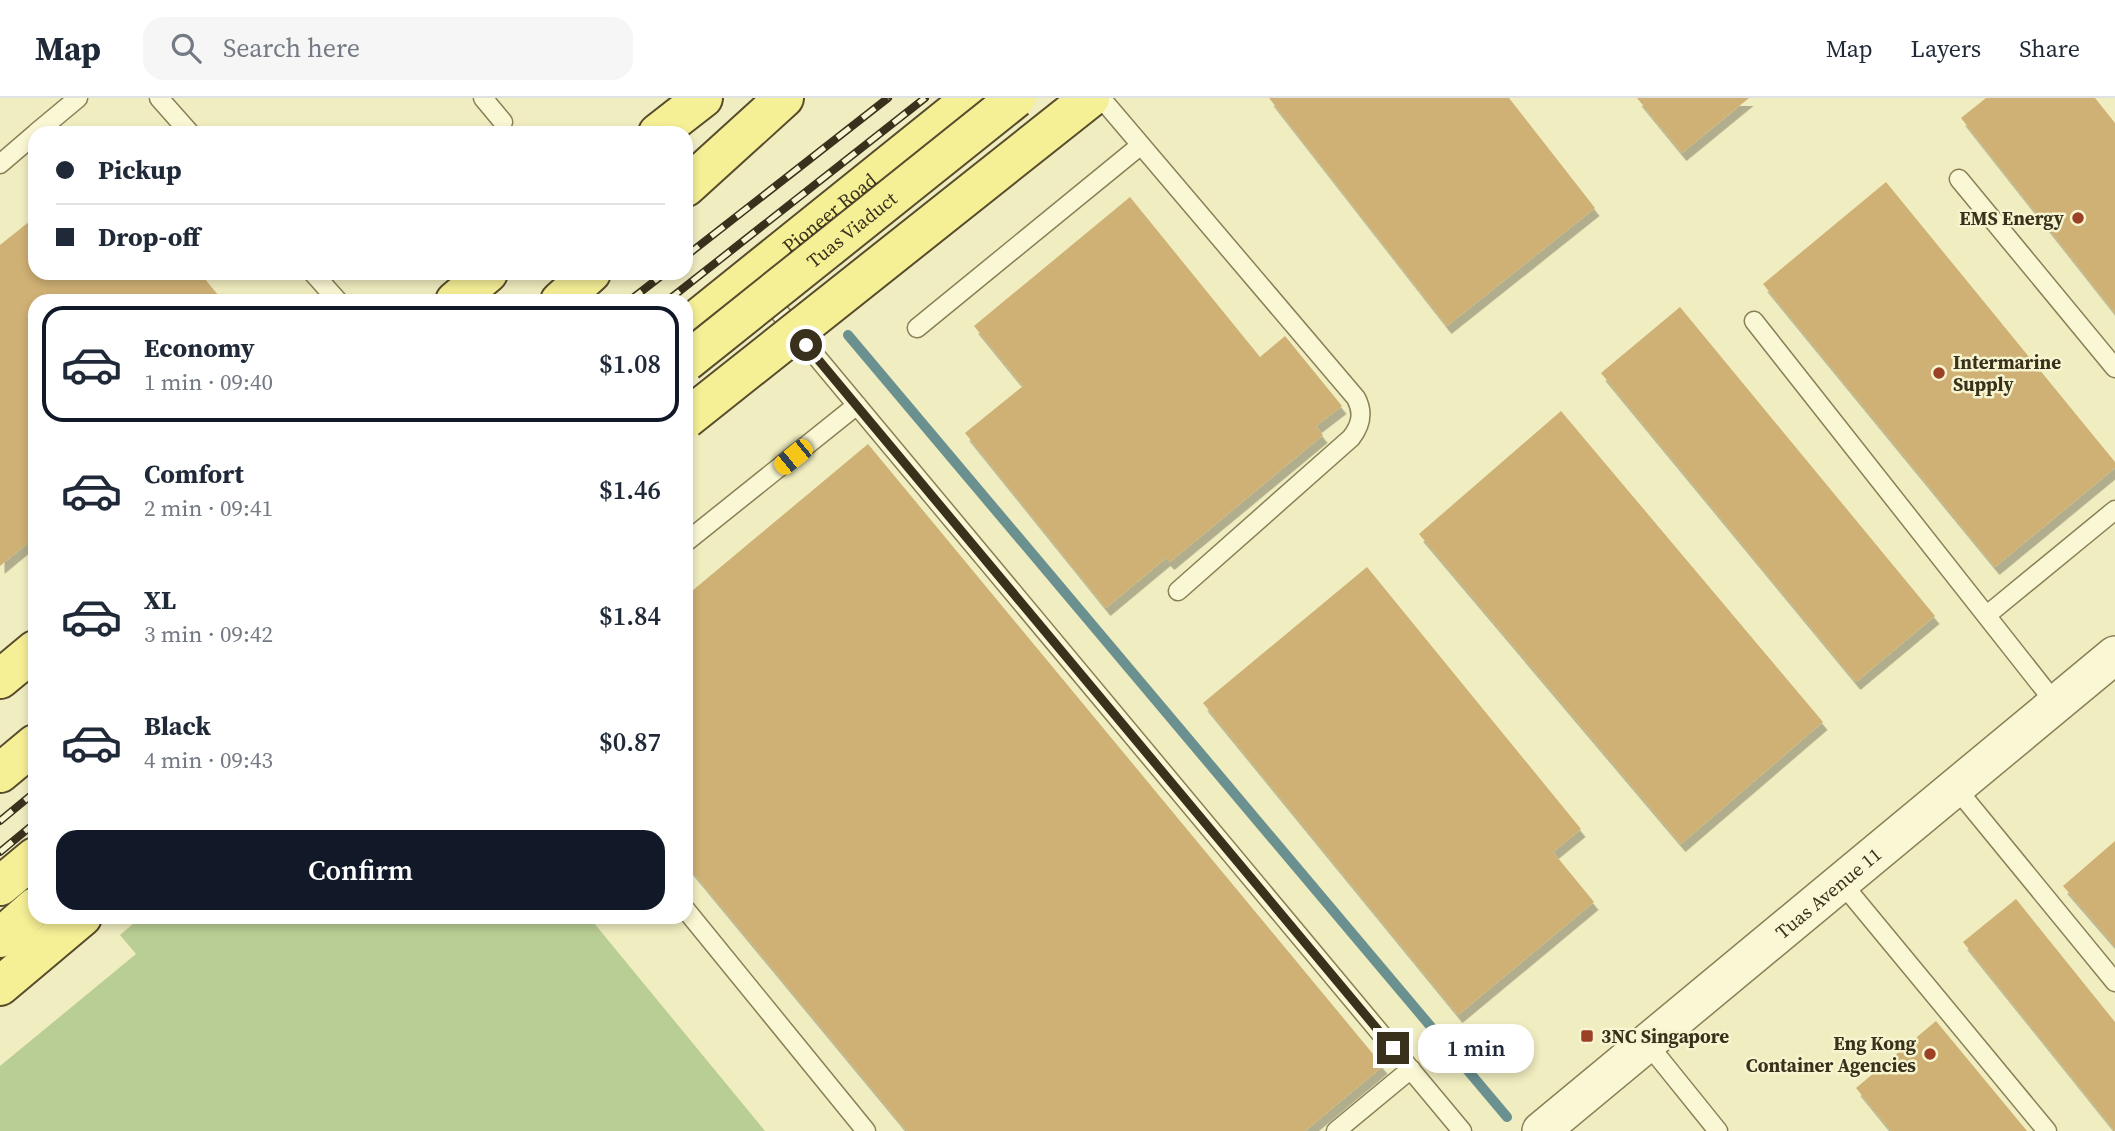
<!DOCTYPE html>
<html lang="en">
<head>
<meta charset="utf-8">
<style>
  :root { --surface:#fff; --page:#f6f6f7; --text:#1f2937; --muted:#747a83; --line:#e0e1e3; --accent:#111827 }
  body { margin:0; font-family:"Source Serif 4",serif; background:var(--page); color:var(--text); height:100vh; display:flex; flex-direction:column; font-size:26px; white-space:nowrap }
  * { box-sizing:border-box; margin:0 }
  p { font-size:23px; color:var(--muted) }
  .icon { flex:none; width:38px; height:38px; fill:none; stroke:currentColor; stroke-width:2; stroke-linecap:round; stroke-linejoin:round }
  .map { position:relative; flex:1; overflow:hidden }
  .sheet { position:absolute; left:28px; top:196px; width:665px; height:630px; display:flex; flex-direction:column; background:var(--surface); border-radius:21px; box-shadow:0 4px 10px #0003 }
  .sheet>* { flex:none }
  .banner { position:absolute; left:28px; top:28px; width:665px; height:154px; border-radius:21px; box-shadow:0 4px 10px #0003; display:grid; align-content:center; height:154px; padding:0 28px; background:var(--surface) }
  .end { position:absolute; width:32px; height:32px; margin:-16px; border:9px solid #39311c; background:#fff; box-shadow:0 0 0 4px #fff }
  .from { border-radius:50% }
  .bubble { position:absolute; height:49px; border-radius:21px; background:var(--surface); box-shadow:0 4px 10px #0003; font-size:23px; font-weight:600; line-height:49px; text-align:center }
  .car { position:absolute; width:21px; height:42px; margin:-21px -10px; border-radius:9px; box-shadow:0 0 5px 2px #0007; background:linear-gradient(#f5c518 24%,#345 0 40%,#f5c518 0 76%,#345 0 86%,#f5c518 0) }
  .banner b { display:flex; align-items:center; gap:24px; height:66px; font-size:26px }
  .banner b+b { border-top:2px solid var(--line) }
  .banner i { width:18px; height:18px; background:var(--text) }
  ul { padding:12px 0 0; list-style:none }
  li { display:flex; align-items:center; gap:21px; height:116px; margin:0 14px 10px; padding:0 14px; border:4px solid transparent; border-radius:21px }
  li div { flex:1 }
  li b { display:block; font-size:26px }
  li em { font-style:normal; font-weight:600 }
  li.current { border-color:var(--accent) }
  li>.icon { width:63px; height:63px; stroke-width:1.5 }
  .cta { display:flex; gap:14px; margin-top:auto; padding:14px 28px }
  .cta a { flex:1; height:80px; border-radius:21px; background:var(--accent); color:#fff; font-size:28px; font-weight:600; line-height:80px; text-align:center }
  header { display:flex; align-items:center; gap:42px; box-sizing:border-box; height:98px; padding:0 35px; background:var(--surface); border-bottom:2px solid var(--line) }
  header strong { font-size:33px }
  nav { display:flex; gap:38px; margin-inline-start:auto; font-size:24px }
  .search { width:490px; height:63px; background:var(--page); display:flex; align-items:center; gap:18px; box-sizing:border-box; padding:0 24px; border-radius:21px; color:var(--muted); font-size:26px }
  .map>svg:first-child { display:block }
  .green { fill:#b9ce94 }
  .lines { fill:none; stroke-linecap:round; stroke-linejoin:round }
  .stream { stroke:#6a9090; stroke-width:10 }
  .building { fill:#d0b174; filter:url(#shadow) }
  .lane-casing { stroke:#8a7f57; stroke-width:21 }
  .street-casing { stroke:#8a7f57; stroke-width:40 }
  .primary-casing { stroke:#574b2c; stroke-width:42 }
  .lane { stroke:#faf8d4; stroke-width:18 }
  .street { stroke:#faf8d4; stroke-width:37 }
  .primary { stroke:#f5ef96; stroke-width:38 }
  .rail-casing { stroke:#39311c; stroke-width:8 }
  .rail { stroke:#f7f5d0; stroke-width:5; stroke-dasharray:16; stroke-linecap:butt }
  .primary-bridge-casing { stroke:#574b2c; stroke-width:42; stroke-linecap:butt }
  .primary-bridge { stroke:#f5ef96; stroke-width:38 }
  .route { stroke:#39311c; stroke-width:9 }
  .poi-dot { fill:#9b4125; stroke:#f7f5d0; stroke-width:2.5 }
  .labels { text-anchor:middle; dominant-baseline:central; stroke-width:5; stroke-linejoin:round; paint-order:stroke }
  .street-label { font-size:19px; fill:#39311c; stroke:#f7f5d0 }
  .poi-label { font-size:19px; font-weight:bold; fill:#39311c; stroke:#f7f5d0; text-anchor:end }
</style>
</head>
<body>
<header>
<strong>Map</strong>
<div class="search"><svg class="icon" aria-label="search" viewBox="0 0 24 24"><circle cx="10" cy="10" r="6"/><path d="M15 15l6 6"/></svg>Search here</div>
<nav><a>Map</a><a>Layers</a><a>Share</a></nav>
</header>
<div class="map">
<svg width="2115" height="1033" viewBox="0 0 2115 1033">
  <defs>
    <filter id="shadow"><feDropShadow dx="4.5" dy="8" stdDeviation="0" flood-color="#0004"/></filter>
  </defs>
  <rect width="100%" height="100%" fill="#f0edc0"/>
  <path class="green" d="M141,819H589L765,1033H0V968L136,856L120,837Z"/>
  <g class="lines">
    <path class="stream" d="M848,237L1507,1019"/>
  </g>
  <path class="building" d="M1269,0H1509L1595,110L1447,228Z
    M1637,0H1749L1682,55Z
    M1986,0H2095L2115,25V215L1961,20Z
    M1886,84L2115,364V370L1995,469L1763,186Z
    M1130,99L1260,259L1285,238L1342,308L1316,328L1323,337L1170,464L1166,460L1106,510L965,335L1023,288L974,228Z
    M35,119V175H200L223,203H35V439L0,468V147Z
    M1680,209L1935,518L1856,584L1601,275Z
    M1561,313L1823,624L1681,746L1419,436Z
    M868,346L1383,968L1305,1033H907L686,766V498Z
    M1367,469L1581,731L1553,754L1594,804L1458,917L1203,605Z
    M2115,743V848L2063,788Z
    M2016,801L2115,924V1033L1963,844Z
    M1936,923L2027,1033H1891L1856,990Z"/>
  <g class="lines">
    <defs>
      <path id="lane" d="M159,0L190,35
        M483,0L503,24
        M1101,0L1356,300C1364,315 1361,327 1351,340L1178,493
        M36,35L78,0
        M0,66L35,36
        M1959,81L2115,270
        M313,175L338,203
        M765,197L1462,1033
        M1754,223L2056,606
        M917,230L1141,47
        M686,444L857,307
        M1987,517L2115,412
        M1956,690L2115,884
        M1841,784L2047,1033
        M686,812L866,1033
        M1647,945L1718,1033
        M1336,1033L1411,971"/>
      <g id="street">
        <path id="s1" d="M1541,1033L2115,557"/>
      </g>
      <g id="primary">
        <path d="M658,35L703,0"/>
        <path d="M686,89L784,0"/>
        <path d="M455,203L488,175"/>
        <path d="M560,203L591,175"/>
        <path id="s2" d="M686,230L972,0"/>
        <path d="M0,581L35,552"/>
        <path d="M0,675L35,646"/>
        <path d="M0,788L35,759"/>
        <path d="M0,840L35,809"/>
        <path d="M0,888L82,819"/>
      </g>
    </defs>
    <use href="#lane" class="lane-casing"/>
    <use href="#street" class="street-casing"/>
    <use href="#primary" class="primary-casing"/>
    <use href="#lane" class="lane"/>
    <use href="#street" class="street"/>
    <use href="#primary" class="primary"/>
    <defs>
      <path id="rail" d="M686,158L888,0
        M629,203L665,175
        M667,203L925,0
        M0,723L35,694
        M0,754L35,725"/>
    </defs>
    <use href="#rail" class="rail-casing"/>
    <use href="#rail" class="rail"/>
    <defs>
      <g id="primary-bridge">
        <path id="s3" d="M686,264L1016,0"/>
        <path d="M686,321L1090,0"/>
      </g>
    </defs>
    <use href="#primary-bridge" class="primary-bridge-casing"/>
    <use href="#primary-bridge" class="primary-bridge"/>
  </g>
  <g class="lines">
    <path class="route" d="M806,247L1393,950"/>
  </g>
  <g class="poi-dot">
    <circle cx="2078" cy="120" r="7"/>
    <circle cx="1939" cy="275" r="7"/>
    <rect x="1580" y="931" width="14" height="14" rx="3.5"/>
    <circle cx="1930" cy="956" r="7"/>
  </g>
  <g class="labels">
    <g class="street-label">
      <text stroke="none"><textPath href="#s2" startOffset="184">Pioneer Road</textPath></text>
      <text stroke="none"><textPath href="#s3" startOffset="212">Tuas Viaduct</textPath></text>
      <text stroke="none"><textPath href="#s1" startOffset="373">Tuas Avenue 11</textPath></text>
    </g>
    <g class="poi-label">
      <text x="2064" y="120">EMS Energy</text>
      <text x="1953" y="264" text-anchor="start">Intermarine<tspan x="1953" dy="22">Supply</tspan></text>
      <text x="1601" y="938" text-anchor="start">3NC Singapore</text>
      <text x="1916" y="945">Eng Kong<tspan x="1916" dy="22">Container Agencies</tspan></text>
    </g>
  </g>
</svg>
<i class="end from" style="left:806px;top:247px"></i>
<i class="end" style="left:1393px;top:950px"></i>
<div class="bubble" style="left:1418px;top:926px;width:116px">1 min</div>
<i class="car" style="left:793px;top:359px;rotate:231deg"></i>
<div class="banner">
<b><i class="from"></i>Pickup</b>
<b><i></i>Drop-off</b>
</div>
<section class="sheet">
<ul>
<li class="current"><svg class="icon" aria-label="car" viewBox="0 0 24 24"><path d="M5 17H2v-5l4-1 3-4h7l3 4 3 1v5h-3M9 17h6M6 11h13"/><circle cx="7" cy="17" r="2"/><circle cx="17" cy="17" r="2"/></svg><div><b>Economy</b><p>1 min · 09:40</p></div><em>$1.08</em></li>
<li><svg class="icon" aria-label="car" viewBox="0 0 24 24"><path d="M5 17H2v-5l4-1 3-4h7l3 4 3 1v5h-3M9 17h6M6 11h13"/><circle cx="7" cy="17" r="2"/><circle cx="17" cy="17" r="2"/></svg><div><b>Comfort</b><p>2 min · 09:41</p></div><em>$1.46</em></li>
<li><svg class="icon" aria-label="car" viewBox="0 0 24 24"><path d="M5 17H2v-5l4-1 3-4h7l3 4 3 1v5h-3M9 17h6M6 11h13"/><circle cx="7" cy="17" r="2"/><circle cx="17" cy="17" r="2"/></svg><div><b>XL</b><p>3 min · 09:42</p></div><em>$1.84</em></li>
<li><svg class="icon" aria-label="car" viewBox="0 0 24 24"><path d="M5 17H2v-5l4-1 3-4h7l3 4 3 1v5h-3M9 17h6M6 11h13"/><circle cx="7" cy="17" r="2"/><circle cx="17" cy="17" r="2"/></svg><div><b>Black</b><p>4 min · 09:43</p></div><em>$0.87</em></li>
</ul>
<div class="cta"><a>Confirm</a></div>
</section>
</div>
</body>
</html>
